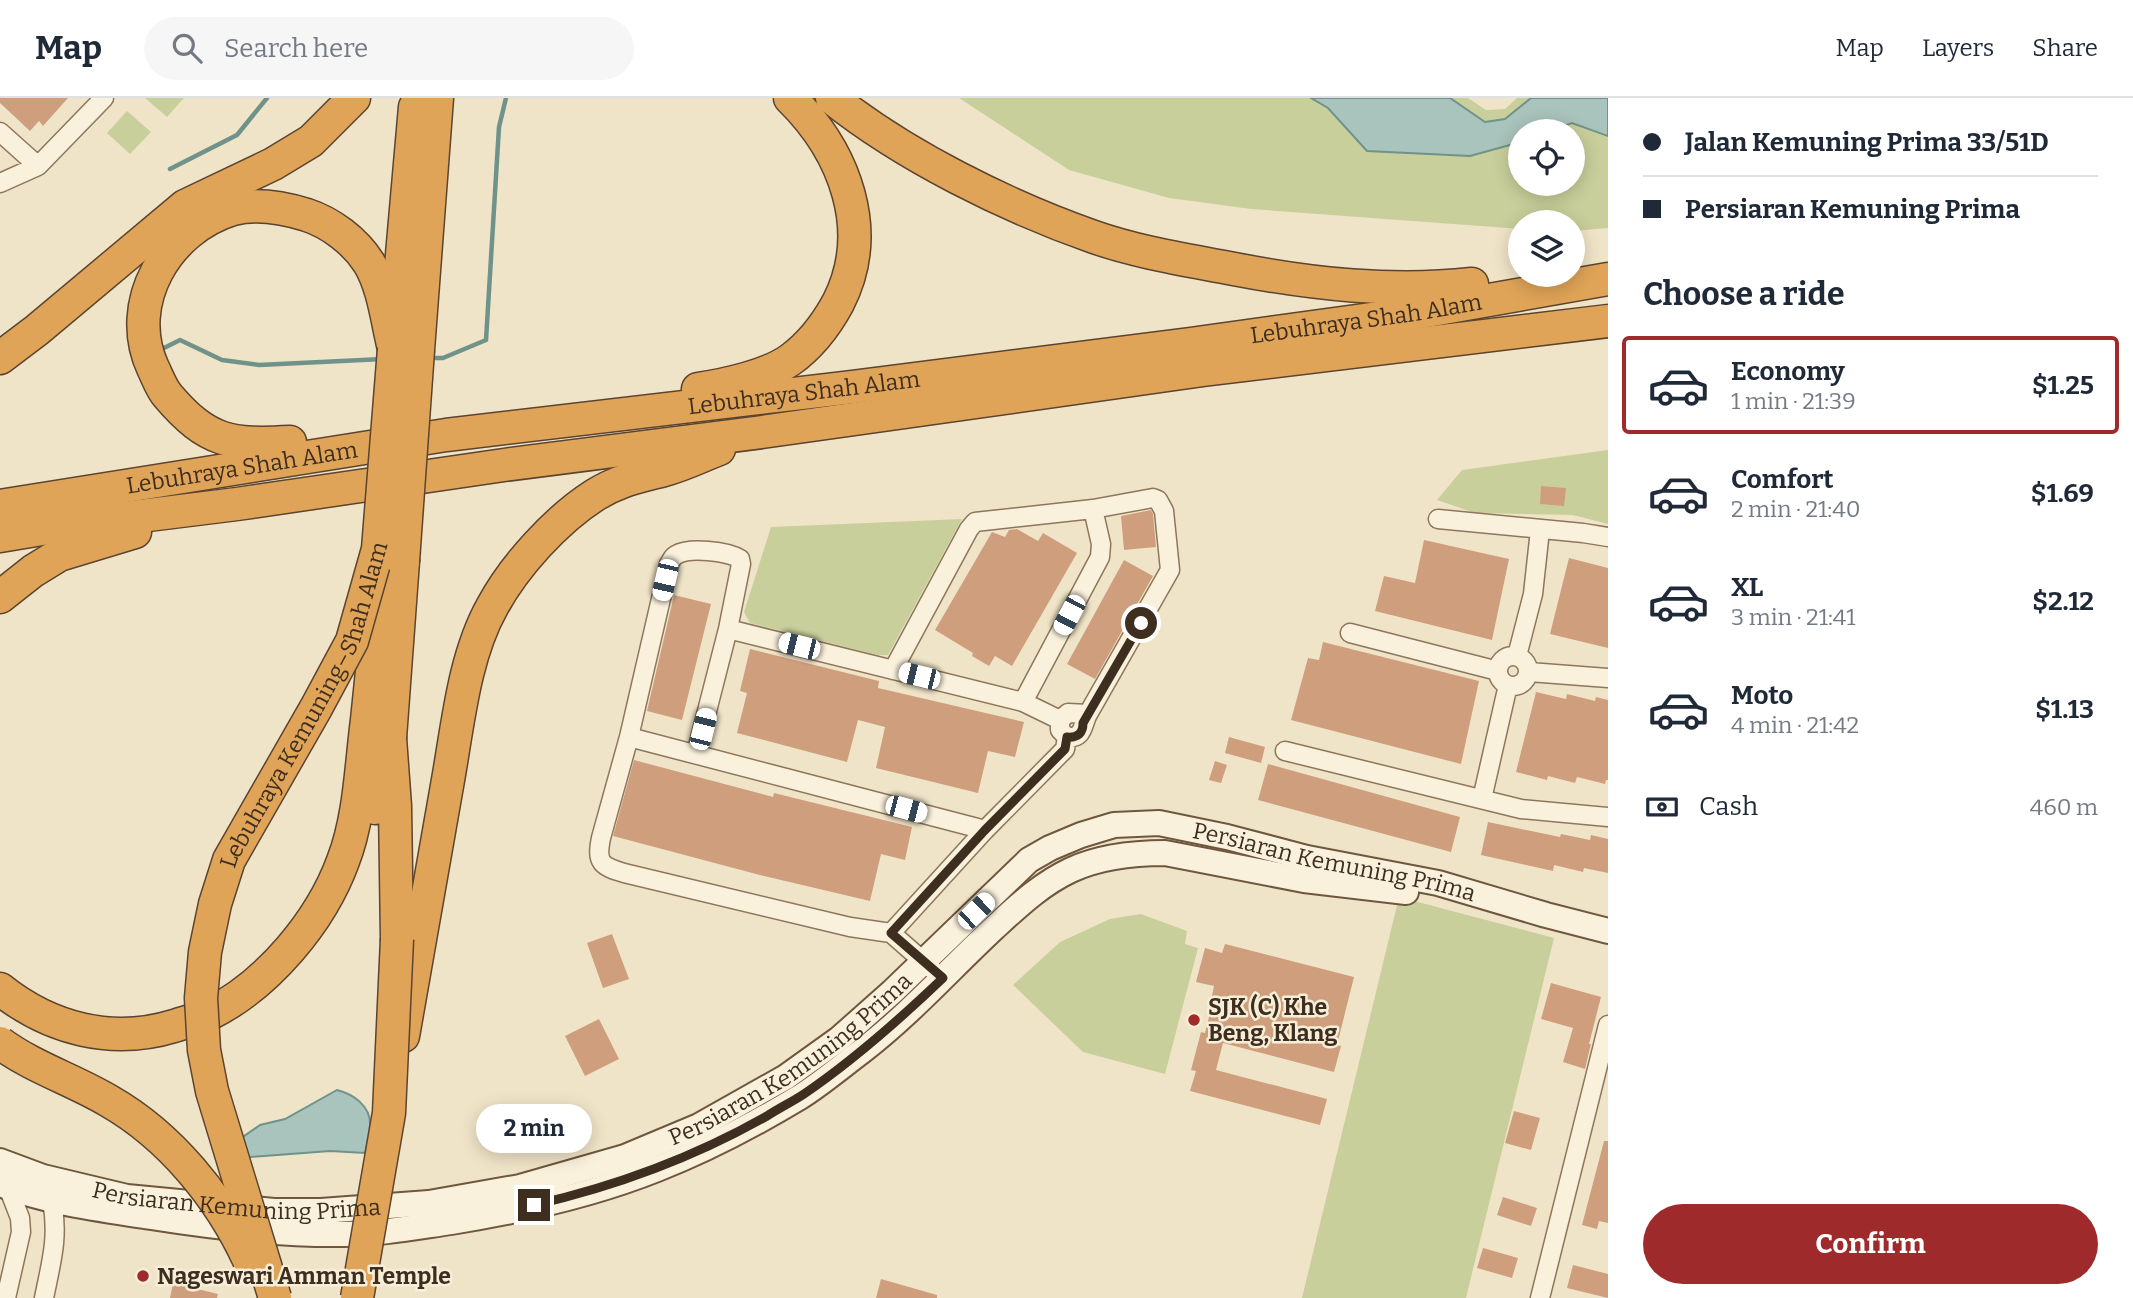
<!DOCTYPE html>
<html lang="en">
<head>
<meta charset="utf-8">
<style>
  :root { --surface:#fff; --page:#f6f6f7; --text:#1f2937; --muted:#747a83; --line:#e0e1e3; --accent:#9e2a2b }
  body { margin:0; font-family:Bitter,serif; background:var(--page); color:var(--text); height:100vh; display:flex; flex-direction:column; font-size:26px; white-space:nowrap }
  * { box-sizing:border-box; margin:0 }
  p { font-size:23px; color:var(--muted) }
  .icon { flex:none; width:38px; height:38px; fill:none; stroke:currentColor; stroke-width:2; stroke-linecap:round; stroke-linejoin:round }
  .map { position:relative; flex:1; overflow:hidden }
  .details { display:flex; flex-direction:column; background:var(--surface); width:525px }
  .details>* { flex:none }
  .top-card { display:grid; align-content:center; height:154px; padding:0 35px; background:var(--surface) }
  .buttons { position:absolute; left:1508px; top:21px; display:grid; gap:14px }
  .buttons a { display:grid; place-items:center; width:77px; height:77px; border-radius:50%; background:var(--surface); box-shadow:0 4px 18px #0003; font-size:35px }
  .end { position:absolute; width:32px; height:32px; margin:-16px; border:9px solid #3d2e20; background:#fff; box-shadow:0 0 0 4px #fff }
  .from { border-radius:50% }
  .bubble { position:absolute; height:49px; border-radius:24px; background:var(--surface); box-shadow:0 4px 18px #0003; font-size:23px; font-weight:700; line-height:49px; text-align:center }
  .car { position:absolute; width:21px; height:42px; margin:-21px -10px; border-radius:9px; box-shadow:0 0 5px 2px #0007; background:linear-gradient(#fff 24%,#345 0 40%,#fff 0 76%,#345 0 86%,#fff 0) }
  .top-card b { display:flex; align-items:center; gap:24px; height:66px; font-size:26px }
  .top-card b+b { border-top:2px solid var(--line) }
  .top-card i { width:18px; height:18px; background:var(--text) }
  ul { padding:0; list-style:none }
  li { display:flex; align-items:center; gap:21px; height:98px; margin:0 14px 10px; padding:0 21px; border:4px solid transparent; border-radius:7px }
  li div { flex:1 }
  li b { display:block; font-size:26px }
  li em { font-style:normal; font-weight:700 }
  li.on { border-color:var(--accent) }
  li>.icon { width:63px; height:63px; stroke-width:1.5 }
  h2 { padding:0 35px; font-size:32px; line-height:84px }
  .pay { display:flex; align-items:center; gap:18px; height:77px; padding:0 35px; font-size:26px }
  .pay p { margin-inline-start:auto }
  .action { display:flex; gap:14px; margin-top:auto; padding:14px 35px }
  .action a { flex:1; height:80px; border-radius:42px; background:var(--accent); color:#fff; font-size:28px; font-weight:700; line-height:80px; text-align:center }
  header { display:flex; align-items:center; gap:42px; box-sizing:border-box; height:98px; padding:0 35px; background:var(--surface); border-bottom:2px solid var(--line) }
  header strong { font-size:33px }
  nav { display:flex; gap:38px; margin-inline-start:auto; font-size:24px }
  .search { width:490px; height:63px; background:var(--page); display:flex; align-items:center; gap:18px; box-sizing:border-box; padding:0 24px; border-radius:38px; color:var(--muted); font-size:26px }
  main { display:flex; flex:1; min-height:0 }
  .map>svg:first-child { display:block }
  .green { fill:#c9cf9b }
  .water { fill:#a9c4bc; stroke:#6f938a; stroke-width:2 }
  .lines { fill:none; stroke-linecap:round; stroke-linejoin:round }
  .stream { stroke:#6f938a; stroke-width:4.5 }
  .building { fill:#cf9f7d }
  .street-casing { stroke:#8d765c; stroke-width:21 }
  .secondary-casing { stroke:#6f573f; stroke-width:28 }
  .highway-casing { stroke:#5b4430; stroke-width:35 }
  .street { stroke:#faf1dc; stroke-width:18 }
  .secondary { stroke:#faf1dc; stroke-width:24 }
  .highway { stroke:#e0a458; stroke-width:32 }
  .highway-bridge-casing { stroke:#5b4430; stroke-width:35; stroke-linecap:butt }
  .highway-bridge { stroke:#e0a458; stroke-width:32 }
  .route { stroke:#3d2e20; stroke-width:9 }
  .poi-dot { fill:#9e2a2b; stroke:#f7eed8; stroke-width:2.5 }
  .labels { text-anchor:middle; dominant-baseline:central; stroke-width:5; stroke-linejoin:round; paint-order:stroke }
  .street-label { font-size:23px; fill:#3d2e20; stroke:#f7eed8 }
  .poi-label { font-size:23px; font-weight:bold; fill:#3d2e20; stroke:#f7eed8; text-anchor:start }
</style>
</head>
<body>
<header>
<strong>Map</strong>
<div class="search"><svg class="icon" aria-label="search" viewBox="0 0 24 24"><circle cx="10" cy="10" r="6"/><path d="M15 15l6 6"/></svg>Search here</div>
<nav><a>Map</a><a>Layers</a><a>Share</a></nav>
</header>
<main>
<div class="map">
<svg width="1608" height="1200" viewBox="0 0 1608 1200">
  <rect width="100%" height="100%" fill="#f0e4c8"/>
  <path class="green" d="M145,0H184L167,19Z
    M959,0H1311L1328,10L1367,53L1470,58L1521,44V86H1573V33H1549L1572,25L1608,38V130L1573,133V124H1521V131L1251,111L1169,100L1069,72Z
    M1450,0H1468L1486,12L1505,11L1517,0H1531L1505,21L1485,24Z
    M127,13L151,34L130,56L107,35Z
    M1608,352V426L1573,417L1475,415L1437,402L1462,372Z
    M962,421L888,557H878L750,525L744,514L771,429Z
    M1399,799L1554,840L1466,1200H1302Z
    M1141,816L1187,833L1185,846L1198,850L1165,976L1083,954L1013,887L1060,844L1110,821Z"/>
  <path class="water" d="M1311,0H1450L1485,24L1505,21L1531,0H1608V38L1572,25L1549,33H1521V44L1470,58L1367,53L1328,10Z
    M337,992C353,996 371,1008 370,1027C370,1036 367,1046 365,1055L330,1053L250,1059L239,1055L237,1043L260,1027L285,1021Z"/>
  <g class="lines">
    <path class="stream" d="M170,71L237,37L267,0
      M164,250L180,242L222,262L259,267L383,261
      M430,260H443L486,242L499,29L506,0"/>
  </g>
  <path class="building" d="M0,0H68L43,28L39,23L30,33L0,5Z
    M1541,388L1566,390L1564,408L1540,406Z
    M1151,412L1153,416L1156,449L1124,452L1121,418Z
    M1017,431L1038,443L1043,435L1077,455L1012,568L995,558L989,568L972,558L973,555L935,532L992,434L1005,439L1009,432Z
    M1424,442L1509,461L1492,542L1375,513L1384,478L1415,485Z
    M1569,460L1608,470V550L1550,536Z
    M1124,462L1153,478L1095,581L1067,566Z
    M674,497L711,506L682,622L647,613Z
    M1323,544L1479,583L1461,666L1291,622L1308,560L1319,562Z
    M750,551L879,583L878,590L1024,624L1015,659L988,653L978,695L876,670L885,629L858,622L847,664L737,635L747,595L740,593Z
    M1536,594L1566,601L1567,596L1595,603L1596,599L1608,602V682H1606L1605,686L1577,679L1575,685L1548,678L1547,682L1516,674Z
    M1229,639L1265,649L1261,665L1225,655Z
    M634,662L773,699L774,695L912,729L905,762L881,756L870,803L756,776L613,738Z
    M1215,663L1227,667L1221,685L1209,682Z
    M1268,666L1460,719L1451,754L1258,702Z
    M1488,724L1560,739L1561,736L1590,742L1591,737L1608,741V775L1584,770L1583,774L1554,767L1553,773L1481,757Z
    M612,836L629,881L603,890L587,845Z
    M1225,846L1354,879L1337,947L1341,948L1334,974L1223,945L1216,972L1327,1001L1320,1027L1190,993L1196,973L1191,972L1201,934L1205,935L1214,899L1212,898L1214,888L1196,884L1205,850L1222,855Z
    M1551,885L1601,899L1589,946H1591L1585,971L1563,964L1573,930L1541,921Z
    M599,921L619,961L585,978L565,938Z
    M1514,1013L1540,1020L1531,1052L1505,1045Z
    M1604,1043H1608V1125L1599,1123L1597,1131L1582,1127Z
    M1503,1099L1537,1110L1531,1128L1497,1117Z
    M1483,1150L1518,1160L1512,1180L1477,1170Z
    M1573,1167L1608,1176V1200L1567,1190Z
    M881,1181L937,1197V1200H876Z
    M173,1185L218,1196L217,1200H170Z"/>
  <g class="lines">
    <defs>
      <path id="street" d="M0,34L38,68
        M0,85L38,68L104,0
        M1438,421L1583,435L1608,439
        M728,531L1023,604L1060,622
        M1350,535L1498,573
        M1498 573a15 15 0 1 1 30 0a15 15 0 1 1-30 0Z
        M1517,558L1533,496L1540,432
        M893,572L969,431L975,424L1093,411L1153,400L1158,402L1164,413L1170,472L1088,616
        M1529,574L1608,580
        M1023,604L1100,459L1101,446L1093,411
        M1068,615L1088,616C1082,627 1084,641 1067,639L1060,632V622Z
        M629,639L985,732
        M1285,653L1521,711L1608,719
        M696,656L728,531L741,466L740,461C727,453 689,449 676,457C672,459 672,462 669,466L629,639L601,740C596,765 601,768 624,775L850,829L891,835
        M1482,701L1508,587
        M891,835L985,732L1065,651L1067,639
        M891,835L932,871
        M6,1200L21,1134L20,1120L8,1089
        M44,1200C51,1165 59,1139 52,1103
        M1540,1200L1608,927"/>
      <g id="secondary">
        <path id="s1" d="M0,1063L43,1079L127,1099L274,1113H321L429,1105L520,1089L625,1059L699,1028L786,979L839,941L892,894L1029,762L1050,750L1081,737L1114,727L1159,725L1227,739L1307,760L1438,785L1546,817L1608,833"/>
        <path d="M0,1086C48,1105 100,1111 151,1119C214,1129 278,1137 343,1136C379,1136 416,1129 451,1124C520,1113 592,1097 657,1071C706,1052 755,1026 800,999C822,985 842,968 862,953C910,916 950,871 994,830C1018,808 1041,786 1071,772C1099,759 1135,755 1165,755L1304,782L1406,794"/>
      </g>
      <g id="highway">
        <path d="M832,0C905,58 1006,108 1094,139C1140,155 1188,162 1234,171C1313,186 1392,195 1472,186"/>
        <path d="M396,225L415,9"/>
        <path d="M418,252L437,0"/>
        <path d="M0,260L37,232L185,108L273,66L311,43L354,0"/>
        <path d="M698,291C725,287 767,278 790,262C811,247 826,227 838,205C875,133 845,54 790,0"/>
        <path d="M290,344C231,347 208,345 168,298C161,290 158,280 153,270C123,205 167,131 233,111C257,105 284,110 307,117C331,125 355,143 369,165C384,190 387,223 394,251"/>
        <path id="s2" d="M0,408L446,337L853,289L1190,246L1415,215L1608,181"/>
        <path d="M0,438L60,428L237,406L504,367L762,334L1203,272L1608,223"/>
        <path d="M0,499L33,473L59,457L135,434"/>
        <path d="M375,710L390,640"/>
        <path d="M397,841L395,708L390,640L403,463"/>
        <path d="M0,891C50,931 112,947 174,928C186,924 199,921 209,916C268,887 321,823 343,763C360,719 361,668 367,622C372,573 378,523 378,473"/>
        <path d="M403,938C418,853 433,768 448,682C458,626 464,559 492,509C514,468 556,422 595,397C619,382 638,379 664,372C683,367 701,358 719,351"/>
      </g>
    </defs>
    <use href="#street" class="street-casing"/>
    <use href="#secondary" class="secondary-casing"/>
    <use href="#highway" class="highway-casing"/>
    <use href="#street" class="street"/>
    <use href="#secondary" class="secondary"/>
    <use href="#highway" class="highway"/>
    <defs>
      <g id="highway-bridge">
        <path d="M403,463L418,252"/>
        <path d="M0,945C34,970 74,982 109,1003C170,1038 220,1099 249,1162"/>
        <path id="s3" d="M275,1200L212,993L204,952L201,900L205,854L215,806L229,762L316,610L352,543L378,451L394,251"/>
        <path d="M357,1200L389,1015L397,841"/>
      </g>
    </defs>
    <use href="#highway-bridge" class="highway-bridge-casing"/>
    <use href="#highway-bridge" class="highway-bridge"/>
  </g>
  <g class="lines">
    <path class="route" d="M534,1107C617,1088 693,1060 767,1018C779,1010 792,1004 804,996C854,962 899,922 943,880L891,835L985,732L1065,651L1067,639C1078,640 1083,635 1083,625L1141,525"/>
  </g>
  <g class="poi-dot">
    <circle cx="1194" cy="922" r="7"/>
    <circle cx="143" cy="1178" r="7"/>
  </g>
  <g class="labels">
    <g class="street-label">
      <text stroke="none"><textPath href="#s2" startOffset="1379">Lebuhraya Shah Alam</textPath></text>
      <text stroke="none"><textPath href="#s2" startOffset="812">Lebuhraya Shah Alam</textPath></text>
      <text stroke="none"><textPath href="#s2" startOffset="245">Lebuhraya Shah Alam</textPath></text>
      <text stroke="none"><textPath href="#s3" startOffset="625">Lebuhraya Kemuning–Shah Alam</textPath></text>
      <text stroke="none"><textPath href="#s1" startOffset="1460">Persiaran Kemuning Prima</textPath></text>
      <text stroke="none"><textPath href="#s1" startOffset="830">Persiaran Kemuning Prima</textPath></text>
      <text stroke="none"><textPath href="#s1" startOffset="242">Persiaran Kemuning Prima</textPath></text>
    </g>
    <g class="poi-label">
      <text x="1208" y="909">SJK (C) Khe<tspan x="1208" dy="26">Beng, Klang</tspan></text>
      <text x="157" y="1178">Nageswari Amman Temple</text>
    </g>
  </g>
</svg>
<div class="buttons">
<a><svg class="icon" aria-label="locate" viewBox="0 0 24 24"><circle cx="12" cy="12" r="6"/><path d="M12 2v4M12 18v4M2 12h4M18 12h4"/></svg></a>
<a><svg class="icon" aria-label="layers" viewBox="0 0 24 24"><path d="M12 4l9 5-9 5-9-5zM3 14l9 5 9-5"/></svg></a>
</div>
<i class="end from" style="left:1141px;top:525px"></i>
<i class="end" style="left:534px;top:1107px"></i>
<div class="bubble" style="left:476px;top:1006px;width:116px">2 min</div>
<i class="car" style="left:665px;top:482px;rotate:193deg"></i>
<i class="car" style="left:1069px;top:517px;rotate:208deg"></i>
<i class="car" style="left:799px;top:548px;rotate:284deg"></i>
<i class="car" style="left:919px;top:578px;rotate:284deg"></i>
<i class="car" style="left:703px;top:631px;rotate:14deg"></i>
<i class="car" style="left:906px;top:711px;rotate:105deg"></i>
<i class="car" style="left:976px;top:813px;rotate:46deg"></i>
</div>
<section class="details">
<div class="top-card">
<b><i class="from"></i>Jalan Kemuning Prima 33/51D</b>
<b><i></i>Persiaran Kemuning Prima</b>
</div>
<h2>Choose a ride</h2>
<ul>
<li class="on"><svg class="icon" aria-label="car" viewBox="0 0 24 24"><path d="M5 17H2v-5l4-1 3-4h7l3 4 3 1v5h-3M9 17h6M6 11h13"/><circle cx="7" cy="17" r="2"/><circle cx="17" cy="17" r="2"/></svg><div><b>Economy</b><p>1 min · 21:39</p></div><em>$1.25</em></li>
<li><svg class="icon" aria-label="car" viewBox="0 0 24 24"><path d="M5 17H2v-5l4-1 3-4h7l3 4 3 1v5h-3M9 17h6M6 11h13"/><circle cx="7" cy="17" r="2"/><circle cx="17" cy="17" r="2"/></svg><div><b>Comfort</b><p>2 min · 21:40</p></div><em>$1.69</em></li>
<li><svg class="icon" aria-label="car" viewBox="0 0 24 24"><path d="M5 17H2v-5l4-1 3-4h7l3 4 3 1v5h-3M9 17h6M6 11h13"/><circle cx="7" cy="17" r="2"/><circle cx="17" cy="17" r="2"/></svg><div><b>XL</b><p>3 min · 21:41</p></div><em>$2.12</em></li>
<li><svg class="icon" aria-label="car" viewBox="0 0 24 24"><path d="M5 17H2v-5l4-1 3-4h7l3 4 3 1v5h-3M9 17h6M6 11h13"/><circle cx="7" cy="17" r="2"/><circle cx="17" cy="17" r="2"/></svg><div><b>Moto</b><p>4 min · 21:42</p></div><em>$1.13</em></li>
</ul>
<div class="pay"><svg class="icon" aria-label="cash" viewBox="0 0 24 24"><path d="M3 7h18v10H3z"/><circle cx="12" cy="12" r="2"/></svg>Cash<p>460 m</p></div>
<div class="action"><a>Confirm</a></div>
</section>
</main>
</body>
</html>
